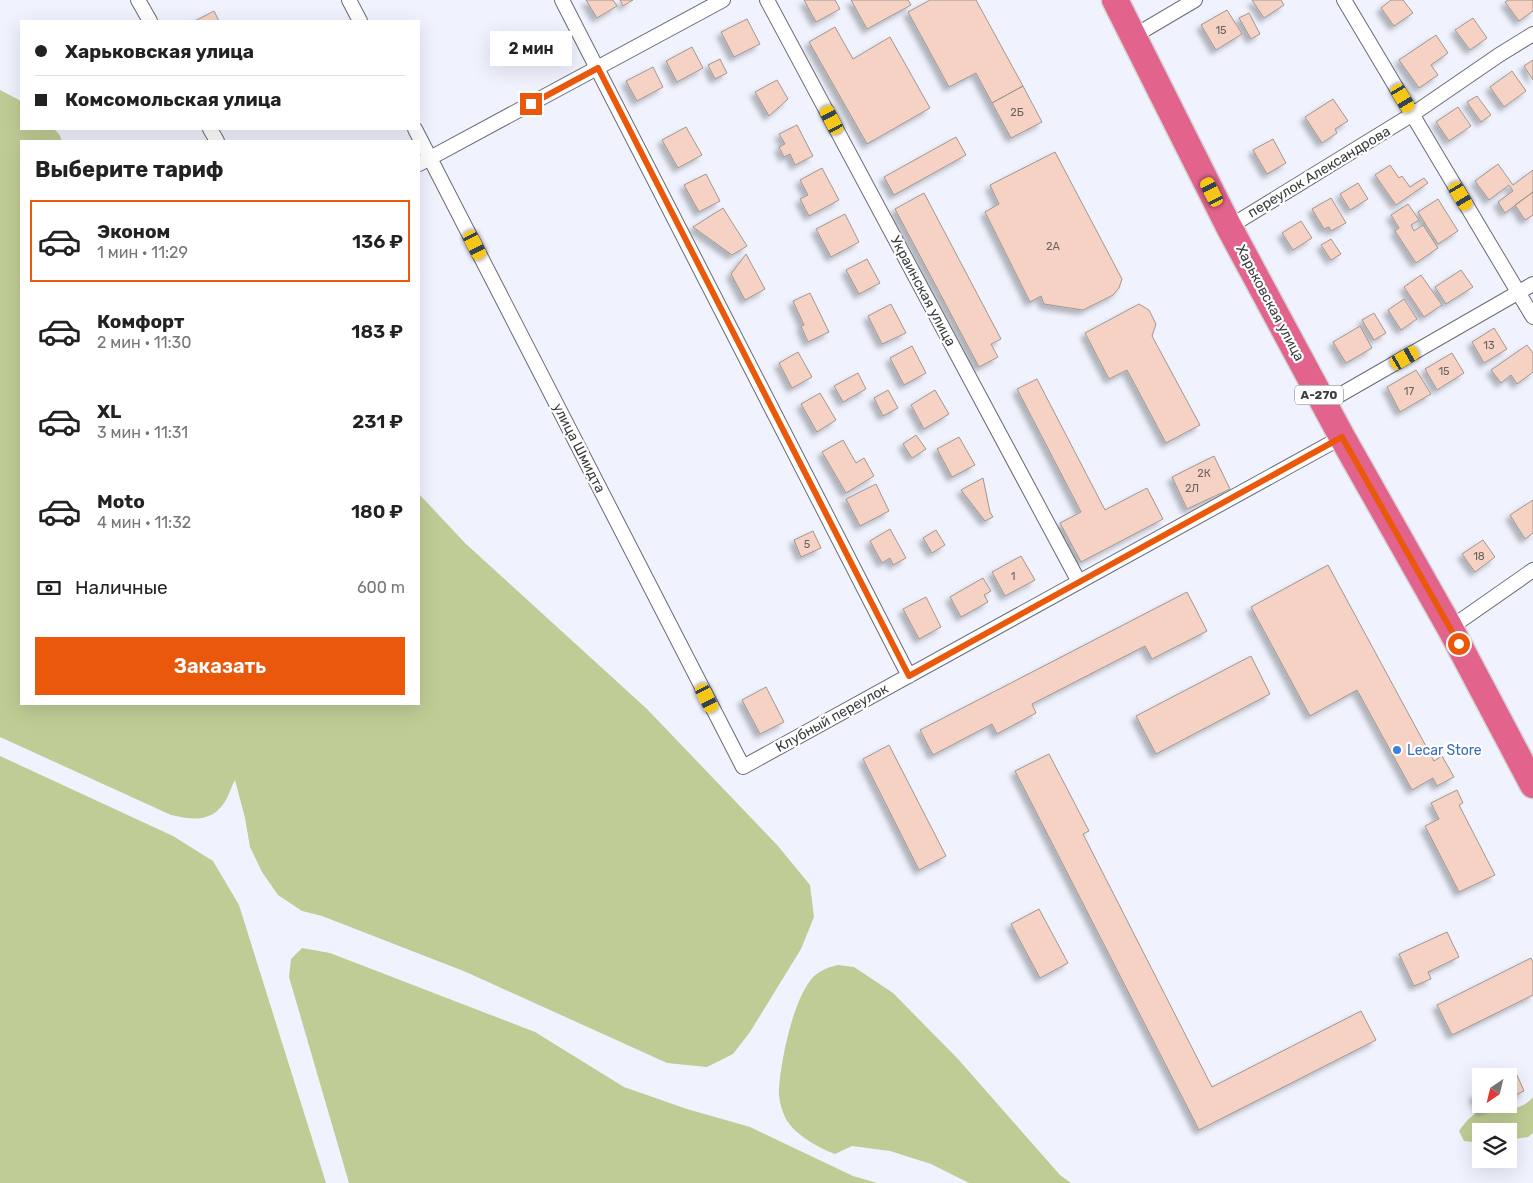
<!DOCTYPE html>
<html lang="ru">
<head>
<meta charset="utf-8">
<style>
  :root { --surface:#fff; --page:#f2f2f2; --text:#222; --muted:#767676; --line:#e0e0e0; --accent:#ea580c }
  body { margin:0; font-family:Rubik,sans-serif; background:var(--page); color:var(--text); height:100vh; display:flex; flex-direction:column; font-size:19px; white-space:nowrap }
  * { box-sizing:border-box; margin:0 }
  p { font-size:16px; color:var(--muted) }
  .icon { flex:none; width:28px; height:28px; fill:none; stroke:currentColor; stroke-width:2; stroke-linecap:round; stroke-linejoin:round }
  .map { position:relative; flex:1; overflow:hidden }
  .drawer { position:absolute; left:20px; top:140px; width:400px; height:565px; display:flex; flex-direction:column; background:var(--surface); border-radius:0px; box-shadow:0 5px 20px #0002 }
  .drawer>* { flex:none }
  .top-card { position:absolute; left:20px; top:20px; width:400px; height:110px; border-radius:0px; box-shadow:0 5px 20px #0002; display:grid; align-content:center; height:110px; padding:0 15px; background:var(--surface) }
  .needle { width:32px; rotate:215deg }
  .controls { position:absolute; left:1472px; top:1068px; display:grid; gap:10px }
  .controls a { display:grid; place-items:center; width:45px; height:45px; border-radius:0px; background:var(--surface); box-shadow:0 5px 20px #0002; font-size:25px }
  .end { position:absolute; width:22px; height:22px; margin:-11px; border:6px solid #ea580c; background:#fff; box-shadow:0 0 0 2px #fff }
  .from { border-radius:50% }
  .bubble { position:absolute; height:35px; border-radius:0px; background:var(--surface); box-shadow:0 5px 20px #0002; font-size:16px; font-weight:600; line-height:35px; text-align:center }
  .car { position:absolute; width:15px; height:30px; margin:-15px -8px; border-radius:6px; box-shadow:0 0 4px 1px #0007; background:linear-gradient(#f5c518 24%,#345 0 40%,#f5c518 0 76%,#345 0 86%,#f5c518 0) }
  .top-card b { display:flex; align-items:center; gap:18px; height:48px; font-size:19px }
  .top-card b+b { border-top:1px solid var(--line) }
  .top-card i { width:12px; height:12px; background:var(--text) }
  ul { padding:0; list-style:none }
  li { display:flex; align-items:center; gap:15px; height:82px; margin:0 10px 8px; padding:0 5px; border:2px solid transparent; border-radius:0px }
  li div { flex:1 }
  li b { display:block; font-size:19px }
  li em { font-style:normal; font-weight:600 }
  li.current { border-color:var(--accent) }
  li>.icon { width:45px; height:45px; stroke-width:1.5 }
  h2 { padding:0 15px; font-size:22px; line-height:60px }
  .pay { display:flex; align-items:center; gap:12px; height:55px; padding:0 15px; font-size:19px }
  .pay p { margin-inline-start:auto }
  .action { display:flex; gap:10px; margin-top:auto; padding:10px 15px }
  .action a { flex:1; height:58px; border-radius:0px; background:var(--accent); color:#fff; font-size:20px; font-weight:600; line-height:58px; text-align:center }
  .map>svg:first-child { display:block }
  .green { fill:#bfcc95 }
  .building { fill:#f5d2c3; stroke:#a19691; filter:url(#shadow) }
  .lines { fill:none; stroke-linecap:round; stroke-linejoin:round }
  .street-casing { stroke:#686b74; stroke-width:16 }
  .highway-casing { stroke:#d4d4d5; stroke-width:29 }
  .street { stroke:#fff; stroke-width:14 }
  .highway { stroke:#e2648c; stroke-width:26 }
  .route { stroke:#ea580c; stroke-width:6 }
  .shop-dot { fill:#3f7fe0; stroke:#fff; stroke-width:2 }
  .labels { text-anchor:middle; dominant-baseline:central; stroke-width:4.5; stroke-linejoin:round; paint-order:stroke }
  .number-label { font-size:11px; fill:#696261 }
  .shield { fill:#fff; stroke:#757679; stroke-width:1 }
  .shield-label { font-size:12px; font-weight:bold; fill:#3a3c40 }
  .street-label { font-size:14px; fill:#3a3c40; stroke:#fff }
  .shop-label { font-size:14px; fill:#366cbe; stroke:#fff; text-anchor:start }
</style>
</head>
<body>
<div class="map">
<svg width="1533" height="1183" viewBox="0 0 1533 1183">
  <defs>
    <filter id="shadow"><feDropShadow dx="-4.5" dy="4.5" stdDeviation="2.5" flood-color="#0004"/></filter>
  </defs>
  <rect width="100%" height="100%" fill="#f0f3fe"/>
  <path class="green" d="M0,90L21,101V129H54L59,134L62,141H21V704H419V494L466,544L647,709L778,846L810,885L814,917L801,949L750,1032L733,1054L707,1067L667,1063L466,972L322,916L302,911L278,895L262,872L250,847L245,818L235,780C232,785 230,792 227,798C214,823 194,820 171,815L0,737Z
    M0,756L173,836L213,861L239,905L326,1183H0Z
    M302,948L330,953L535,1032L624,1087L687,1109L750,1127L853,1176L877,1183H349L289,977L291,959Z
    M838,965L854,967L893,993L958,1059L1060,1175L1071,1183H969L931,1164L890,1151L852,1146L835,1154C819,1148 795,1135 786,1119C782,1112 778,1097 779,1089C781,1060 793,998 814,976C821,970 829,967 838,965Z
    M1533,1097V1133L1528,1137L1509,1140V1131H1481V1143L1464,1141L1459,1131C1464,1124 1470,1116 1478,1112C1498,1102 1517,1117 1533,1097Z"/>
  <path class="building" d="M586,0H613L617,6L597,18Z
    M620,0H633L623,6Z
    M804,0H835L840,9L816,22Z
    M851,0H908L911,5L867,29Z
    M930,0H976L1023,86L992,103L976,73L949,87L908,12Z
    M1252,0H1281L1284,5L1264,18Z
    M1391,0H1403L1413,13L1394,26L1381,8Z
    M1508,0H1533V11L1519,21L1505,2Z
    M1227,10L1242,34L1216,50L1201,25Z
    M214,11L219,21H195Z
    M1249,13L1260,34L1251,39L1239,18Z
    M1473,18L1487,38L1470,50L1455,30Z
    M747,19L760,44L734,57L721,32Z
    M835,27L853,59L890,37L930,108L867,144L809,42Z
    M1436,35L1448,53L1431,65L1438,75L1419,88L1399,60Z
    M692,47L703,68L677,82L666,61Z
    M720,59L727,73L715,79L708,65Z
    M1533,60V80L1524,66Z
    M653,67L663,87L637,101L626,81Z
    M1512,71L1526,91L1504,107L1490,87Z
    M777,80L788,99L769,116L755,92Z
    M1023,86L1042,122L1011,138L992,103Z
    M1477,96L1491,115L1481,122L1467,102Z
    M1333,99L1348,121L1335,129L1337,133L1322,143L1305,117Z
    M1458,107L1471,126L1449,141L1436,122Z
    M797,125L813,156L795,165L790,154L784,157L779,147L785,144L779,134Z
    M686,127L702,155L678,168L662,140Z
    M956,137L966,155L894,195L884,177Z
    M1273,139L1286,163L1267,174L1253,150Z
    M1055,152L1122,279L1119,288L1113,295L1083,310L1044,304L1041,296L1030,302L985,212L999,204L990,185Z
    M1498,164L1513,185L1533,170V192L1505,213L1498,202L1513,191L1509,185L1489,200L1475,181Z
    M1390,165L1399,178L1402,176L1410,187L1424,178L1428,183L1396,205L1375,175Z
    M822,168L839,200L809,216L800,199L808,195L800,180Z
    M706,174L720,201L699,212L684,185Z
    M1358,183L1368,199L1350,210L1340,194Z
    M1533,192V215L1525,220L1515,205Z
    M924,193L1001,339L991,344L998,357L979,367L895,209Z
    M1331,198L1346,223L1331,231L1329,227L1324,229L1312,209Z
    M1438,199L1458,231L1438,244L1418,212Z
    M1408,204L1419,220L1411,225L1414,231L1423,225L1438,248L1416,263L1395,231L1399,228L1391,215Z
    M723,208L747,246L732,255L693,227Z
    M845,214L859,242L831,257L816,229Z
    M1301,221L1312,238L1293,250L1282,233Z
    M1331,239L1341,254L1331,260L1321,245Z
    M746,254L765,289L745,300L731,274Z
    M867,259L880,283L859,294L846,270Z
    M1461,270L1473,287L1446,304L1435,287Z
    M1421,275L1442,305L1424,317L1404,287Z
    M810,293L829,332L808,342L801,326L804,325L793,301Z
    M1404,299L1417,319L1401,330L1388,310Z
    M891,304L906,333L882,344L868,316Z
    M1139,304L1149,310L1156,324L1152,336L1200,425L1166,443L1127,370L1109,379L1085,333Z
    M1374,313L1386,333L1374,340L1362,320Z
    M1360,326L1372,348L1346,363L1333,342Z
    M1494,328L1507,349L1484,363L1472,342Z
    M1527,345L1533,353V372L1517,384L1511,375L1501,383L1491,370Z
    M912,346L926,373L904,385L890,358Z
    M798,352L812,377L792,388L779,363Z
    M1452,353L1464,373L1437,390L1425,369Z
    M1416,370L1431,394L1400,412L1387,387Z
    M858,373L866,389L843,402L834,386Z
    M1037,379L1105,510L1147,488L1163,519L1081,562L1060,523L1081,512L1017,389Z
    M888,390L898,408L883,416L874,398Z
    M935,390L949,414L924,429L911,405Z
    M820,393L836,420L817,432L801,404Z
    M916,435L926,449L912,458L903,444Z
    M959,437L975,465L952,477L937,449Z
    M843,440L856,463L864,458L874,476L846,493L822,452Z
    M1214,456L1230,489L1187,509L1172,477Z
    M983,478L990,512L993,517L985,521L961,490Z
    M876,484L889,511L860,526L846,499Z
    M1533,500V533L1525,539L1510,515Z
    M890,529L906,558L893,565L890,558L882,563L870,541Z
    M936,530L945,545L932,553L923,538Z
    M813,531L821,548L801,557L794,540Z
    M1483,540L1495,557L1475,572L1462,554Z
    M1021,556L1035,580L1005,596L992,572Z
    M1328,565L1434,761L1442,756L1454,777L1437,786L1433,778L1412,790L1357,690L1310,716L1251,607Z
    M983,578L991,591L984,595L988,602L961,617L950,597Z
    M1187,592L1207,631L1152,659L1145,646L1032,704L1036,713L997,734L992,724L933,755L920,730Z
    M926,597L941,627L919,639L903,609Z
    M1251,656L1270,694L1156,754L1136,716Z
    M766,687L784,722L760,734L742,700Z
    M889,745L946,856L919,870L863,759Z
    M1049,754L1089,831L1083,834L1212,1087L1361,1011L1376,1040L1199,1130L1015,771Z
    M1457,790L1463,803L1459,805L1495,875L1459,892L1425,826L1439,819L1431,803Z
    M1039,909L1068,963L1040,978L1011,924Z
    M1447,932L1459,957L1428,972L1431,979L1414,986L1399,954Z
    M1531,958L1533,962V995L1452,1035L1437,1005Z
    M1517,1075L1524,1091L1509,1098V1079Z
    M1481,1091V1104H1496L1481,1111L1473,1095Z"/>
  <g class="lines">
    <defs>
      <path id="street" d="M138,0L150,21
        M349,0L360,21
        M562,0L909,676
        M767,0L1079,582
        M1344,0L1533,317
        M1134,36L1195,0
        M210,129L217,141
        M415,129L743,767L1342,437
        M419,164L723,0
        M1229,227L1413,114L1499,55L1533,34
        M1324,404L1533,284
        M1450,628L1533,570"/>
      <path id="highway" d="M1115,0L1229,227L1342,437L1450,628L1533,785"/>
    </defs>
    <use href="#street" class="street-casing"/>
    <use href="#highway" class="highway-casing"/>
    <use href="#street" class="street"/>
    <use href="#highway" class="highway"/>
  </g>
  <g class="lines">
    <path class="route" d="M531,104L598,68L909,676L1342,437L1459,644"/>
  </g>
  <circle class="shop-dot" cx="1397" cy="750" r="5"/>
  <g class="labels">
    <g class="number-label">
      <text x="1221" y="30">15</text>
      <text x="1017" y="112">2Б</text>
      <text x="1053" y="246">2А</text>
      <text x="1489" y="345">13</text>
      <text x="1444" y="371">15</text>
      <text x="1409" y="391">17</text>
      <text x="1204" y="473">2К</text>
      <text x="1192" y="488">2Л</text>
      <text x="807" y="544">5</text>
      <text x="1479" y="556">18</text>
      <text x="1013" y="576">1</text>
    </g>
    <rect class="shield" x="1295" y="385.5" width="48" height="19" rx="4"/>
    <g class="shield-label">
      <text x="1319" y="395">А-270</text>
    </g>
    <g class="street-label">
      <text transform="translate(1319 172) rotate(-31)">переулок Александрова</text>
      <text transform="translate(923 291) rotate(62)">Украинская улица</text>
      <text transform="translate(1270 303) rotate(62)">Харьковская улица</text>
      <text transform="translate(579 448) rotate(63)">улица Шмидта</text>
      <text transform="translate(832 718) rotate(-29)">Клубный переулок</text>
    </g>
    <g class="shop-label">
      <text x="1407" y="750">Lecar Store</text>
    </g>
  </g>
</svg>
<div class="controls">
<a><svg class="needle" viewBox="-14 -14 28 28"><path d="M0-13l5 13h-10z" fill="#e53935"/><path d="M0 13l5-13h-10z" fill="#767676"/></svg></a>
<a><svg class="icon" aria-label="layers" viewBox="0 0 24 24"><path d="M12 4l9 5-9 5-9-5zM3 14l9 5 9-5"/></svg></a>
</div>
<i class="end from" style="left:1459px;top:644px"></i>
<i class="end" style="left:531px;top:104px"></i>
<div class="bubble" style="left:490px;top:31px;width:82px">2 мин</div>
<i class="car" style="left:1403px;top:98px;rotate:149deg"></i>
<i class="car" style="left:832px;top:120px;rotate:332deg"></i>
<i class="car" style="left:1212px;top:192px;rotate:333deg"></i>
<i class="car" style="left:1461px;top:196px;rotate:149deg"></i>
<i class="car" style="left:475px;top:245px;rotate:153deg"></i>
<i class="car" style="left:1405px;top:358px;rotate:60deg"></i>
<i class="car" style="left:707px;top:698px;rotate:153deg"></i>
<div class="top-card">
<b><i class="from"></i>Харьковская улица</b>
<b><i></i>Комсомольская улица</b>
</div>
<section class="drawer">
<h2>Выберите тариф</h2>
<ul>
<li class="current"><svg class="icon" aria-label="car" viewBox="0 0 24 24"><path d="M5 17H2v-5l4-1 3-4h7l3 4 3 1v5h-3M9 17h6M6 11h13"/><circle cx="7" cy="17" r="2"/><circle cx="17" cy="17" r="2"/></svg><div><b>Эконом</b><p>1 мин · 11:29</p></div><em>136 ₽</em></li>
<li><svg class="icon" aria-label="car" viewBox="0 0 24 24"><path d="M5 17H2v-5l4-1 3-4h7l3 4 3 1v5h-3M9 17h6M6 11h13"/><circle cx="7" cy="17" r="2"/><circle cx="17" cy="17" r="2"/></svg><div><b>Комфорт</b><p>2 мин · 11:30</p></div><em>183 ₽</em></li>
<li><svg class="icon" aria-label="car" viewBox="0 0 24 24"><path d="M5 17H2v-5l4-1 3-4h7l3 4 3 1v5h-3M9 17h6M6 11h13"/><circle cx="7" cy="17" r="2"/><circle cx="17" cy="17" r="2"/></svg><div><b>XL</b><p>3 мин · 11:31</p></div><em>231 ₽</em></li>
<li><svg class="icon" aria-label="car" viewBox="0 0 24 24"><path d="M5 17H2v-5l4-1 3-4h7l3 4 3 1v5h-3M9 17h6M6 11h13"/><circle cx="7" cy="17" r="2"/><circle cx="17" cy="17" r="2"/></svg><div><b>Moto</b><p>4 мин · 11:32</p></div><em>180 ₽</em></li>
</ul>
<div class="pay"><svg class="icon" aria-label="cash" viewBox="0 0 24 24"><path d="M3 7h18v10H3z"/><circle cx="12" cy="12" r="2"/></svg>Наличные<p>600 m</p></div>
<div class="action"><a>Заказать</a></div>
</section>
</div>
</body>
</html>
